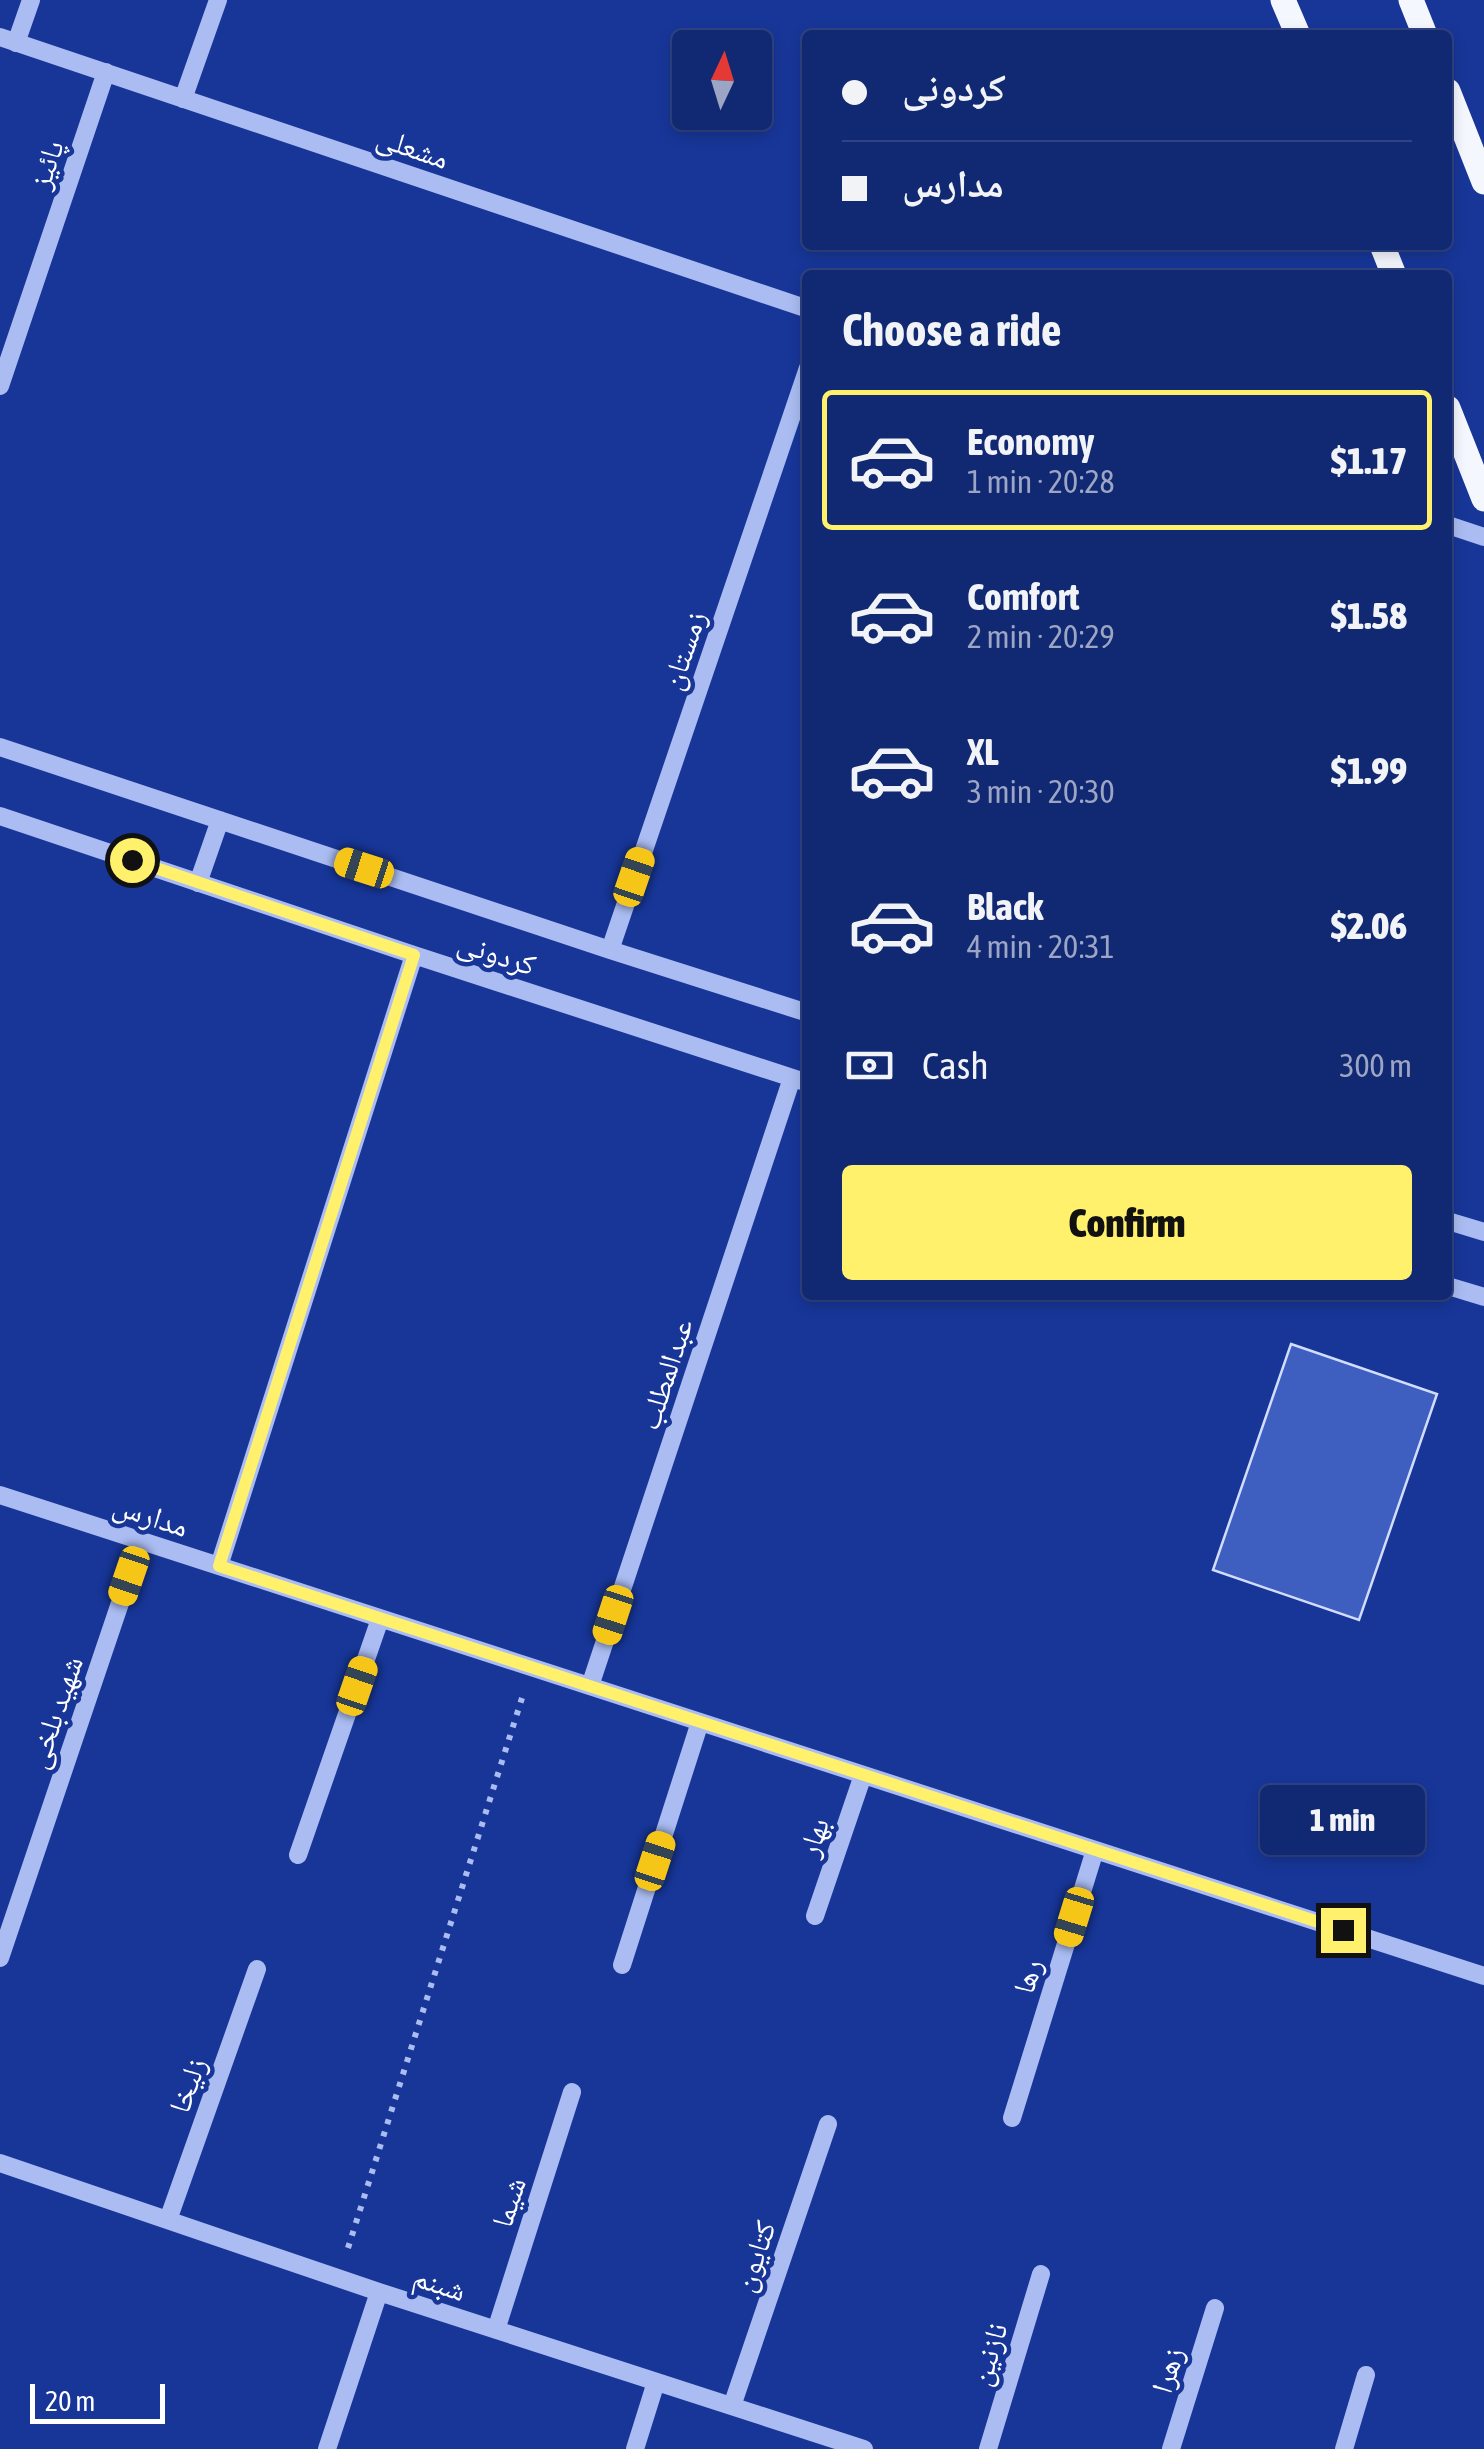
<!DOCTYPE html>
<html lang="en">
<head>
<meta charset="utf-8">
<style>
  :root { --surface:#112872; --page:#1a3077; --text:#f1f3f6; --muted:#9ca6c4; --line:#304484; --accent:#fff16b }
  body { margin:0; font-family:"Asap Condensed","Noto Naskh Arabic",sans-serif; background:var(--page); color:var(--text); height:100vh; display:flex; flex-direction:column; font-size:38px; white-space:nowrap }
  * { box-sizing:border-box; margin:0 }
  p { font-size:32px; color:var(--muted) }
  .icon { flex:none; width:55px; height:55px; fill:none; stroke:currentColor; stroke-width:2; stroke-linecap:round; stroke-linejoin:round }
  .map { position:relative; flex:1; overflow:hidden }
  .details { position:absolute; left:802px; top:270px; width:650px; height:1030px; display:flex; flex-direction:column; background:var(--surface); border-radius:10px; box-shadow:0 5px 15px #0003,0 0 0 2px var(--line) }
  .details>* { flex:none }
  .banner { position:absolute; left:802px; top:30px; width:650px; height:220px; border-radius:10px; box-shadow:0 5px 15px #0003,0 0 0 2px var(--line); display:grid; align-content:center; height:220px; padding:0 40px; background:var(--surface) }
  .needle { width:65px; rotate:4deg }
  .controls { position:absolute; left:672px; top:30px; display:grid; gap:20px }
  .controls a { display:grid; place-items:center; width:100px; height:100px; border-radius:10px; background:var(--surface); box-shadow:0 5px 15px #0003,0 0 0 2px var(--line); font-size:50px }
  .scale { position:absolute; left:30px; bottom:25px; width:135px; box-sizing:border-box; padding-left:10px; border:5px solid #fff; border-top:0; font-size:28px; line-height:35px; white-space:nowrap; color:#fff; -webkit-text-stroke:8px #173698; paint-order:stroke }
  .end { position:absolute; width:45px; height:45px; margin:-22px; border:12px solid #fff16b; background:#111; box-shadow:0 0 0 5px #111 }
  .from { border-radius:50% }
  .bubble { position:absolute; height:70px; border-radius:10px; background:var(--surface); box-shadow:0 5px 15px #0003,0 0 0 2px var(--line); font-size:32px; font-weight:800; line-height:70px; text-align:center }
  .car { position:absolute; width:30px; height:60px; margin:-30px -15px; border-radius:12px; box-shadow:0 0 8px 2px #0007; background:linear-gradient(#f5c518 24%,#345 0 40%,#f5c518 0 76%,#345 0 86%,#f5c518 0) }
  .banner b { display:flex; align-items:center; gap:35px; height:95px; font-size:38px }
  .banner b+b { border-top:2px solid var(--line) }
  .banner i { width:25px; height:25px; background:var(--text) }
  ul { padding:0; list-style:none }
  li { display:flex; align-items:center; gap:30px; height:140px; margin:0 20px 15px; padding:0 20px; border:5px solid transparent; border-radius:10px }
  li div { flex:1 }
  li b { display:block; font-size:38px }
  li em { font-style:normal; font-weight:800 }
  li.current { border-color:var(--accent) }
  li>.icon { width:90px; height:90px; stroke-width:1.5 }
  h2 { padding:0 40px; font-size:45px; line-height:120px }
  .pay { display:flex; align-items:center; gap:25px; height:110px; padding:0 40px; font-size:38px }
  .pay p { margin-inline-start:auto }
  .button { display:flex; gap:20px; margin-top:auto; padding:20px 40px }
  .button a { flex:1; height:115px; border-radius:10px; background:var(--accent); color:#111; font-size:40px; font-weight:800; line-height:115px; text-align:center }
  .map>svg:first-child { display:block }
  .building { fill:#3f5fc0; stroke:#d2dcfc; stroke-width:2.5 }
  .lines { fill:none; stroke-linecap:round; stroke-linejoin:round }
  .path { stroke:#aabcf2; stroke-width:6; stroke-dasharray:5 8; stroke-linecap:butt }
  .minor { stroke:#aabcf2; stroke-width:18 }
  .major { stroke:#f5f7ff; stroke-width:25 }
  .route { stroke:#fff16b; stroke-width:12 }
  .labels { text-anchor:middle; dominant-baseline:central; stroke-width:9; stroke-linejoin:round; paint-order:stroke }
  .street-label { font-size:30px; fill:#fff; stroke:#173698 }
</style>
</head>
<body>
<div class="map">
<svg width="1484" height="2449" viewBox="0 0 1484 2449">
  <rect width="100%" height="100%" fill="#173698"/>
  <path class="building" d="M1291,1344L1437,1394L1359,1620L1213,1570Z"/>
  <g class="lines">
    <path class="path" d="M348,2248L522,1698"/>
    <path class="minor" d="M0,37L808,309
      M16,43L31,0
      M183,99L218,0
      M0,386L106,72
      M1448,525L1484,537
      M0,747L610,950L808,1013
      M0,816L414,955L808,1083
      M198,883L220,820
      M610,950L808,368
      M1448,1221L1484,1232
      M1448,1286L1484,1297
      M0,1495L1484,1976
      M219,1566L414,955
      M590,1686L792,1078
      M298,1855L380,1619
      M815,1916L863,1775
      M0,1958L141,1541
      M622,1965L700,1722
      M1012,2118L1095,1850
      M0,2163L379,2292L864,2449
      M168,2220L257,1969
      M496,2330L572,2092
      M732,2406L828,2124
      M327,2449L379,2292
      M635,2449L656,2382
      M988,2449L1041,2274
      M1171,2449L1215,2308
      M1344,2449L1366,2375"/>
    <path class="major" d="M1283,0L1298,35
      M1411,0L1425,35
      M1448,91L1484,182
      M1382,245L1394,275
      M1448,408L1484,499"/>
  </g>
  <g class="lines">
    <path class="route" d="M132,860L414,955L219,1566L1343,1930"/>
  </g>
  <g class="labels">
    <g class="street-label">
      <text transform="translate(413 147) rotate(19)">مشعلی</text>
      <text transform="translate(46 164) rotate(-71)">پائیز</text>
      <text transform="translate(683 650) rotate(-71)">زمستان</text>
      <text transform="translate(497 953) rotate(18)">کردونی</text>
      <text transform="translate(665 1374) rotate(-72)">عبدالمطلب</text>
      <text transform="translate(151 1515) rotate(18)">مدارس</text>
      <text transform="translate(54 1712) rotate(-71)">شهید بلخی</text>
      <text transform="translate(813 1837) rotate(-71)">بهار</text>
      <text transform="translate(1027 1976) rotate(-73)">رها</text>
      <text transform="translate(187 2085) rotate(-70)">زلیخا</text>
      <text transform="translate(508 2202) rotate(-72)">شیما</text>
      <text transform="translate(754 2256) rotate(-71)">کتایون</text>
      <text transform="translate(440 2283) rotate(18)">شبنم</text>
      <text transform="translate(988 2354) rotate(-73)">نازنین</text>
      <text transform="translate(1167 2370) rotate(-73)">زهرا</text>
    </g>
  </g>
</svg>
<div class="controls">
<a><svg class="needle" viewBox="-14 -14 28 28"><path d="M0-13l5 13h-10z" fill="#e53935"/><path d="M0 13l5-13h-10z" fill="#9ca6c4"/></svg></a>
</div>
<div class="scale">20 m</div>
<i class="end from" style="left:132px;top:860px"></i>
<i class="end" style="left:1343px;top:1930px"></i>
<div class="bubble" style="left:1260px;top:1785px;width:165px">1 min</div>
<i class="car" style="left:364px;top:868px;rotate:288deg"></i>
<i class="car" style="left:634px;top:877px;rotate:19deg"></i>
<i class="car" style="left:129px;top:1576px;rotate:199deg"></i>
<i class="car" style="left:613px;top:1615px;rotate:198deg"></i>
<i class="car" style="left:357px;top:1686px;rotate:19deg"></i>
<i class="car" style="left:655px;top:1861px;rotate:18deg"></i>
<i class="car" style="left:1074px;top:1917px;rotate:197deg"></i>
<div class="banner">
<b><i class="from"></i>کردونی</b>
<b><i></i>مدارس</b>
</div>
<section class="details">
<h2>Choose a ride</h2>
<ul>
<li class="current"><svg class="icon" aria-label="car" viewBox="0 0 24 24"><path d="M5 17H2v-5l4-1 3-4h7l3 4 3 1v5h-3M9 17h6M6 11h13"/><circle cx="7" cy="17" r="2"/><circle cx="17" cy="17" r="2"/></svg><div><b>Economy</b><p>1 min · 20:28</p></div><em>$1.17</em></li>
<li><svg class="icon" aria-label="car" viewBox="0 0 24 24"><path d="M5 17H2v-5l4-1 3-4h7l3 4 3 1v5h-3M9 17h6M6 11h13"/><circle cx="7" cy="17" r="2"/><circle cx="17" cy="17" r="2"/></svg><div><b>Comfort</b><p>2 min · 20:29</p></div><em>$1.58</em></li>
<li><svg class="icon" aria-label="car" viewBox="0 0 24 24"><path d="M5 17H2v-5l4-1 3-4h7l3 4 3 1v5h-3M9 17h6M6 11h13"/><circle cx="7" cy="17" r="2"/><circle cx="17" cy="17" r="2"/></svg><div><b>XL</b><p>3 min · 20:30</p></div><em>$1.99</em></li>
<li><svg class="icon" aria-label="car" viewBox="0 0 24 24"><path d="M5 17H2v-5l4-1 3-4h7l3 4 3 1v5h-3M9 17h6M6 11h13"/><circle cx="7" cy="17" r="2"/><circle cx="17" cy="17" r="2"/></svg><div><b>Black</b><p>4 min · 20:31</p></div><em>$2.06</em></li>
</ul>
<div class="pay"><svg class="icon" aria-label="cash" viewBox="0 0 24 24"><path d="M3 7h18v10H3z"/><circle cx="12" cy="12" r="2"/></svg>Cash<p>300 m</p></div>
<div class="button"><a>Confirm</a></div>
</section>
</div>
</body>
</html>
